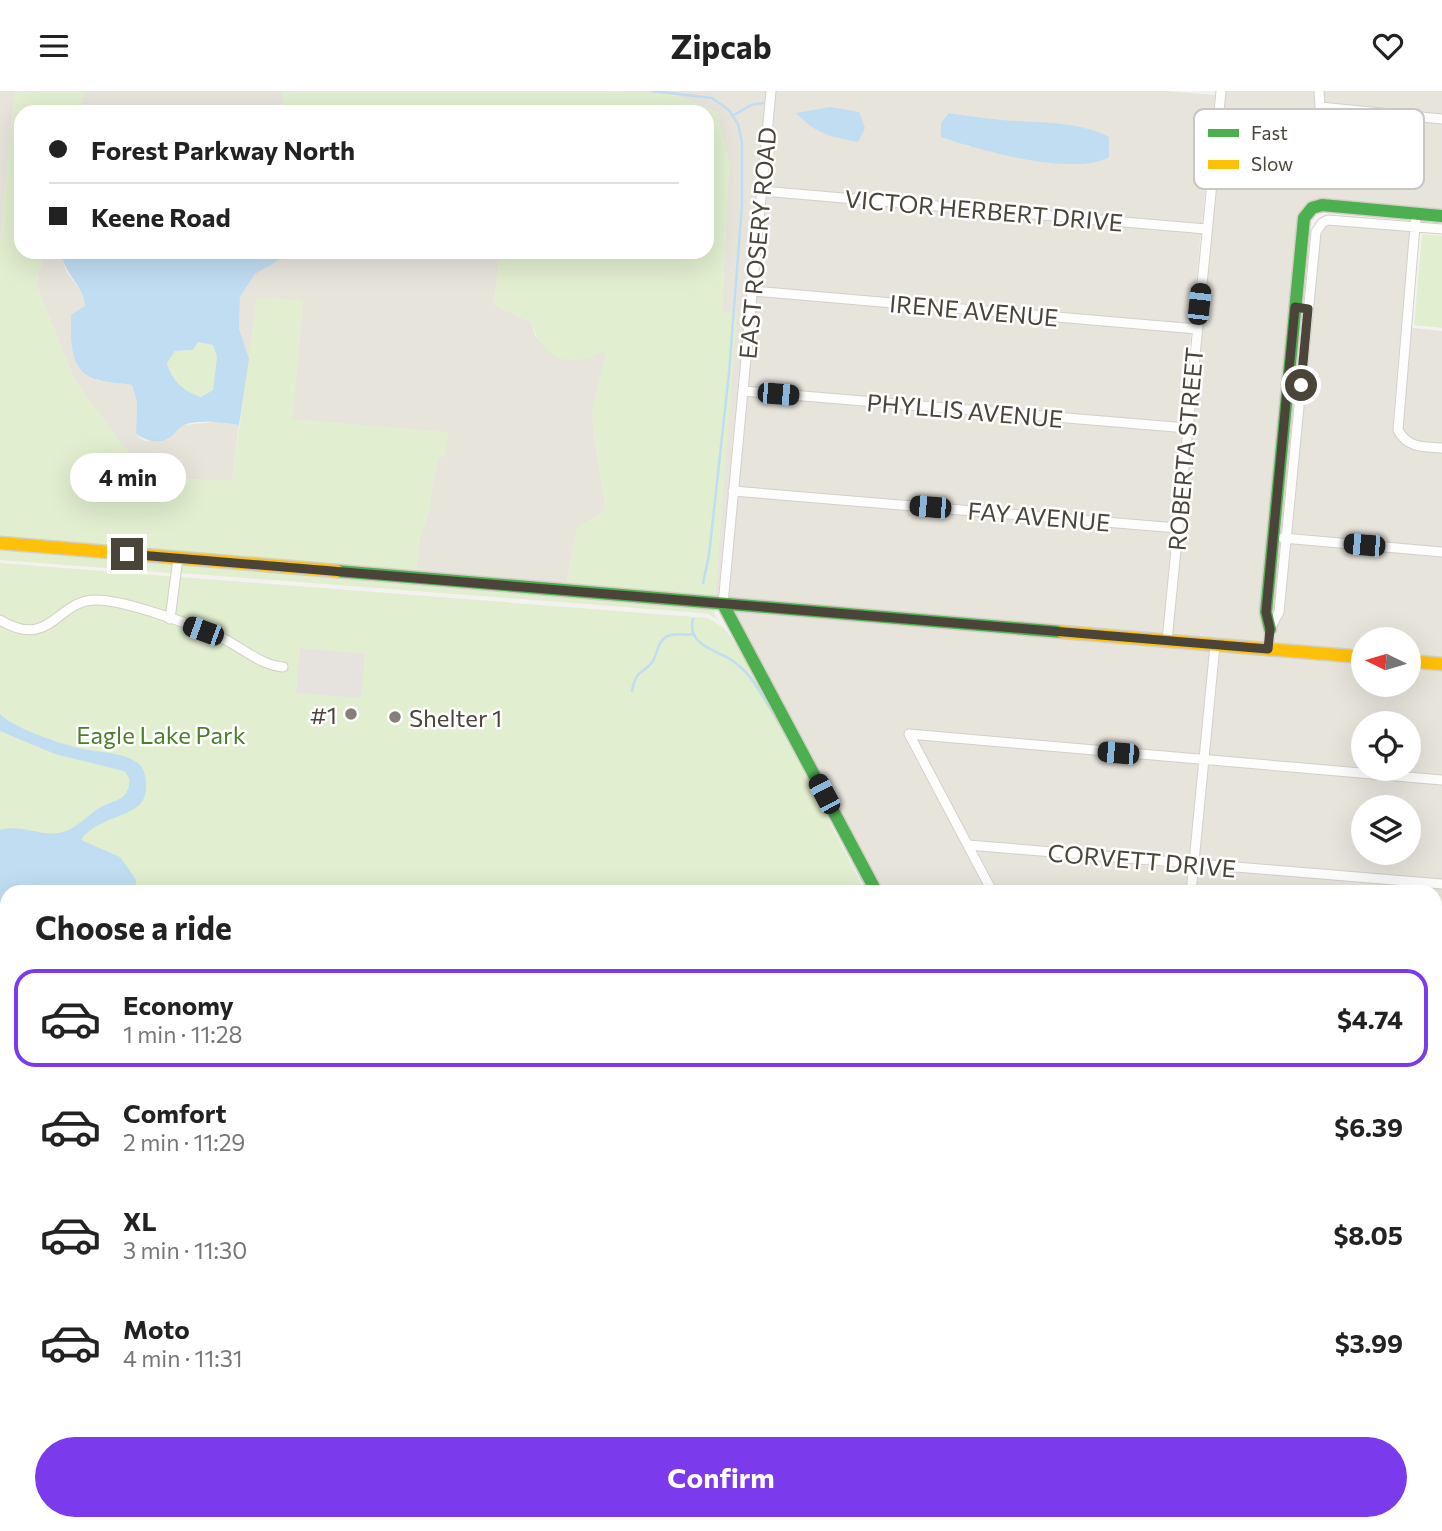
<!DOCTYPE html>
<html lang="en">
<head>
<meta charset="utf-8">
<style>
  :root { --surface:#fff; --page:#f6f6f6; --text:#222; --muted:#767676; --line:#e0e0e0; --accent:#7c3aed }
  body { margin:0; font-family:Commissioner,sans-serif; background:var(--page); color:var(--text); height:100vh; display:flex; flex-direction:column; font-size:26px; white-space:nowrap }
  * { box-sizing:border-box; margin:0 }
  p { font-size:23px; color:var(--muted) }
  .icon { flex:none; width:38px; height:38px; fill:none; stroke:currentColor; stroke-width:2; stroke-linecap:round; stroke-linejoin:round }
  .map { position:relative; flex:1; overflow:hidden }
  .sheet { position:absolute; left:0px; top:794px; width:1442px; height:646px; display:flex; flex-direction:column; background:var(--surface); border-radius:21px 21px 0 0; box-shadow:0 7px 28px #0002 }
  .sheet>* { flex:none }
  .hud { position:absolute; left:14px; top:14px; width:700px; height:154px; border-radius:21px; box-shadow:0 7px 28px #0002; display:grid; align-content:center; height:154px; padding:0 35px; background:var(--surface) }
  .needle { width:46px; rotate:275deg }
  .controls { position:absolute; left:1351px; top:536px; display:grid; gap:14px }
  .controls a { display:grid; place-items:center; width:70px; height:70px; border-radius:50%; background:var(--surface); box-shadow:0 7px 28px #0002; font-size:35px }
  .end { position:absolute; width:32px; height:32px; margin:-16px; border:9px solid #4b4439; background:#fff; box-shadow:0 0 0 4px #fff }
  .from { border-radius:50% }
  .bubble { position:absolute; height:49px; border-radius:24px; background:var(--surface); box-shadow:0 7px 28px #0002; font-size:23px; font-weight:700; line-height:49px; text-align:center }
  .car { position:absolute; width:21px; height:42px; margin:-21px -10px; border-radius:9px; box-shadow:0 0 5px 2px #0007; background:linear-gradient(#222 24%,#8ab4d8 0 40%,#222 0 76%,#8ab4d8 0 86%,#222 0) }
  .hud b { display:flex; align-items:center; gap:24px; height:66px; font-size:26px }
  .hud b+b { border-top:2px solid var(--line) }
  .hud i { width:18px; height:18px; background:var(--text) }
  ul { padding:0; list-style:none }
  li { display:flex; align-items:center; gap:21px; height:98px; margin:0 14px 10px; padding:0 21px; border:4px solid transparent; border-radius:21px }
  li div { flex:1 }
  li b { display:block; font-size:26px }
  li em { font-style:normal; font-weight:700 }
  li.current { border-color:var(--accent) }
  li>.icon { width:63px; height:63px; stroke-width:1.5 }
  h2 { padding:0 35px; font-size:32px; line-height:84px }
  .action { display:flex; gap:14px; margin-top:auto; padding:14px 35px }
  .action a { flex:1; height:80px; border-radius:42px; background:var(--accent); color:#fff; font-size:28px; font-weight:700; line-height:80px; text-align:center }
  header { display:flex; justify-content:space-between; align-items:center; height:91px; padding:0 35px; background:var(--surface); font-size:32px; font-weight:700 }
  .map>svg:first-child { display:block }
  .residential { fill:#e7e4dc; fill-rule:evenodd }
  .commercial { fill:#f3ebdf }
  .green { fill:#e1eecf }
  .parking { fill:#e6e3df }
  .water { fill:#c0ddf1; fill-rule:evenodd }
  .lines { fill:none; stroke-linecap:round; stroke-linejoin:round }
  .stream { stroke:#c0ddf1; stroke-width:2.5 }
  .street-casing { stroke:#d2d0cb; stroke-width:11 }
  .fast-casing { stroke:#d3cfc5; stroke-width:15 }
  .slow-casing { stroke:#d3cfc5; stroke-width:15 }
  .street { stroke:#fdfdfc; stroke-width:9 }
  .fast { stroke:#4caf50; stroke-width:12 }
  .slow { stroke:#ffc107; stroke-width:12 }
  .route { stroke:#4b4439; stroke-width:9 }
  .poi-dot { fill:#868178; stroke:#fff; stroke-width:2.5 }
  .labels { text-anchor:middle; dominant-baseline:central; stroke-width:5; stroke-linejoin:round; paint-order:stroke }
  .street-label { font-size:24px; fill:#4b4439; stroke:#fff }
  .poi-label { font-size:24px; fill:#4b4439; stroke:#fff; text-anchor:end }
  .park-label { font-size:24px; fill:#4a7f2a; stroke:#fff }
  .key { fill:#fff; stroke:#c9c7c4; stroke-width:2 }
  .key-label { font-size:19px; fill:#4b4439 }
</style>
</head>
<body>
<header><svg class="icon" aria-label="menu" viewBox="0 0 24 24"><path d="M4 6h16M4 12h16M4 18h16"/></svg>Zipcab<svg class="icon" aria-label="heart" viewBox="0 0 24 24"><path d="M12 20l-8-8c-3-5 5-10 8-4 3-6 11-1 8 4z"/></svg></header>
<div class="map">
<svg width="1442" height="1440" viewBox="0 0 1442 1440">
  <rect width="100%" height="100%" fill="#f4f2ee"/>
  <path class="residential" d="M0,0H15L0,150Z
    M84,0H282L284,14L381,21H79Z
    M608,0H766L718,508H715L736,221L722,222L729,71L717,21L673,3Z
    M776,0H1166L1215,4L1202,133L767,96ZM949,22L994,29L1023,31L968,56Z
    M1225,0H1314L1315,18L1319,20L1442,33V121L1312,111L1264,554L1172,546Z
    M1324,0H1442V24L1324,13Z
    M766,105L1201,142L1192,233L757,196Z
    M1330,134L1410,139L1393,329L1394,341L1398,349L1408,357L1442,361V456L1292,444L1319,150L1325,135Z
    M44,161H61L66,181L85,204L96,289L132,294L137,312L136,344L145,350L168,348L183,334L215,331L239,334L232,390L147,387L75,290L36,193Z
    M293,161H369L379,166L422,168L425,161H500L494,214L531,231L536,246L605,260V268L592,319L596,359L606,419L577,437L566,495L416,482L419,448L430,418L432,393L438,369L446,361L292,328L303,210L257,207L249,268L239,237L240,206L255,183Z
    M756,204L1191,241L1183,332L748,297Z
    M1411,234L1413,237L1442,240V353L1419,351L1406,345L1403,338Z
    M747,305L1182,341L1173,432L738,396Z
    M737,404L1172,441L1163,545L728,509Z
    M1291,452L1442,465V569L1409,566V548H1363V562L1273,555L1275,538L1284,521Z
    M730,517L1210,558L1199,665L905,638L904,646L988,801H882Z
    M1220,559L1363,571V593H1409V574L1442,577V685L1209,666ZM1363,632H1409V677H1363Z
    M917,648L1198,673L1190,769L971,750Z
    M1208,674L1442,693V789L1199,770ZM1363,716H1409V761H1363Z
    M976,759L1189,778L1187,801H999Z
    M1198,778L1442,797V892L1435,891V802H1196Z
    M1435,900H1442V998L1435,997Z
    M1435,1026H1442V1107L1435,1146Z
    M7,1125V1433H65L64,1440H0V1191Z
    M1435,1283L1442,1285V1440H1333L1326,1433H1435Z
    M75,1433H320L319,1440H74Z
    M329,1433H522L521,1440H329Z
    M531,1433H621L620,1440H530Z
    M631,1433H806V1440H630Z"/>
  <path class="commercial" d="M1442,1107V1252L1437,1260L1442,1269V1276L1435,1274V1146Z"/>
  <path class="green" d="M15,0H84L79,21H21V161H44L36,193L75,290L147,387L232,390L257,206L303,210L292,328L449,341L446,361L438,369L432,393L430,418L419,448L416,482L0,448V150Z
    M282,0H608L673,3L717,21L729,71L722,221L737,220L715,508L566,495L577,437L606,419L596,359L592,319L605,268V261C596,263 587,268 578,269C552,272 539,254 531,231L494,214L500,161H707V21H381L283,14Z
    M1422,143L1442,145V237L1414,234Z
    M198,251L213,254L217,266L213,299L201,306C183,300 172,290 167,271L175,260L193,259Z
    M0,457L173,470L172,482L0,469Z
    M182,471L715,516L714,524L718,529L708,523L689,521L181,482Z
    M0,472L708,527L724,537L741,559L862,794L868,801L7,802V952H0Z
    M974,1433H1326L1333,1440H971Z"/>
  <path class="parking" d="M300,557L365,563L361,607L296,602Z"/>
  <path class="water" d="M830,16L859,21L865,37L858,51C831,46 816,43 796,22Z
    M949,22C971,25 993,29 1016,30C1049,32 1079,31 1109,46V66C1076,86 978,59 941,46V32Z
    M61,161H247C265,166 275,161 293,161L255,183L240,206L239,237L249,268L239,334C225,332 198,328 184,334C180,336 175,342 172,345C161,354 146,350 136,343L137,312L132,294C121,292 109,292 99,289C68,283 71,248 71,224L85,215C85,195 65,186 61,161ZM198,251L213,254L217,266L213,299L201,306C183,300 172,290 167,272L175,260L193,259Z
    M0,623C13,637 63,654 83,658C101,662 126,661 140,674C147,681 148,700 143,709C134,726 95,727 81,749L120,766L135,787L138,801L7,802V913L0,912V739C19,733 40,745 59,742C76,739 87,724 101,716C111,710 127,710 129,694C130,688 129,685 124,680L55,663L0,640Z"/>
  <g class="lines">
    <path class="stream" d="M652,0L712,7L729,19L738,33L742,51V114L729,282L709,464L703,492
      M734,24L751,14L763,12
      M693,528C686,554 717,559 733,570C741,576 750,585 755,593C798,660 833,732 869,802
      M632,600C637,575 644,584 653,570C658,560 658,547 671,544C679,542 686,545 693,543"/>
    <defs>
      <path id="street" d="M1319,0L1320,16L1442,28
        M761,100L1206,138
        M1416,123L1398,339C1407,357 1424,356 1442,357
        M752,200L1197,238
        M743,300L1187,337
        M733,400L1177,437
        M1283,447L1442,461
        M723,513L771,0
        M170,528L178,467
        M0,529C52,560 56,508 97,509C125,509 200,536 226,549C245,559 261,574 283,576
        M1167,550L1221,0
        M1268,558L1270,538L1279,521L1316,141L1322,132L1328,129L1442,138
        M909,643L1442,689
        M909,643L993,802
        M968,754L1442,793
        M1191,802L1215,554
        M1435,896H1442
        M1435,1001L1442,1002
        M0,1006L7,1007
        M1435,1022H1442
        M0,1146L7,1081
        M69,1440L70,1433
        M324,1440L325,1433
        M526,1440V1433
        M625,1440L626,1433"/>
      <path id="fast" d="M337,480L1062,541
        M723,513L877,802
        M1270,538L1266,521L1304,127L1312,117L1322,114L1442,125
        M1435,1279L1442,1280
        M934,1440L938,1433"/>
      <path id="slow" d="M0,452L337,480
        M1062,541L1363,566
        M1409,570L1442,573"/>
    </defs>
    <use href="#street" class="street-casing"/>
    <use href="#fast" class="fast-casing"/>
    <use href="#slow" class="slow-casing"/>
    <use href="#street" class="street"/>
    <use href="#fast" class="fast"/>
    <use href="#slow" class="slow"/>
  </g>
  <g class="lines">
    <path class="route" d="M127,463L1268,558L1270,538L1266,521L1295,216L1308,218L1301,294"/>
  </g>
  <g class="poi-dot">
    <circle cx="351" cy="623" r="7"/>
    <circle cx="395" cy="626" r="7"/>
  </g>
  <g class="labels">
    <g class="street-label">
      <text transform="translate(984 119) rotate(5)">VICTOR HERBERT DRIVE</text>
      <text transform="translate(757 152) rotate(-85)">EAST ROSERY ROAD</text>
      <text transform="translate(974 219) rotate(5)">IRENE AVENUE</text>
      <text transform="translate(965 319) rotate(5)">PHYLLIS AVENUE</text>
      <text transform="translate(1185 358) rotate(-85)">ROBERTA STREET</text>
      <text transform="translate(1039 425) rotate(5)">FAY AVENUE</text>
      <text transform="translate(1142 769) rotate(5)">CORVETT DRIVE</text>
    </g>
    <g class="poi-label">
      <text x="337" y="623">#1</text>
      <text x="409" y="626" text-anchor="start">Shelter 1</text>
    </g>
    <g class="park-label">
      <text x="161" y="643">Eagle Lake Park</text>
    </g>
  </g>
  <rect x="1194" y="18" width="230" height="80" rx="10" class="key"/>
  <rect x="1208" y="38" width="31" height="8" fill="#4caf50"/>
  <rect x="1208" y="69" width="31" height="9" fill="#ffc107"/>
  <g class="key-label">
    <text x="1251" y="49">Fast</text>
    <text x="1251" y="80">Slow</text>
  </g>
</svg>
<div class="controls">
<a><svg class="needle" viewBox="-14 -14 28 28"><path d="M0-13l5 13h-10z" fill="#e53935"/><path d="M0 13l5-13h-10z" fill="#767676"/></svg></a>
<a><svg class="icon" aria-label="locate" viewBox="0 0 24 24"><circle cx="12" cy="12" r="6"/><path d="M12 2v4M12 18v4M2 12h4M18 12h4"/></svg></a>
<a><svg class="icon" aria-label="layers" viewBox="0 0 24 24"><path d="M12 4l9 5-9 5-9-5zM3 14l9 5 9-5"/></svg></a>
</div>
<i class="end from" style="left:1301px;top:294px"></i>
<i class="end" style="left:127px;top:463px"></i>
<div class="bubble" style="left:70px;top:362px;width:116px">4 min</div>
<i class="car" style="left:1199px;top:213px;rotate:6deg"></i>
<i class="car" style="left:778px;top:303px;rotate:95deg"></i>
<i class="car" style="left:930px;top:416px;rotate:275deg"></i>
<i class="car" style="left:1364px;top:454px;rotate:275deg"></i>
<i class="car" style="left:203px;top:540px;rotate:290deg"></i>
<i class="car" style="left:1118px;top:662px;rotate:275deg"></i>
<i class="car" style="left:824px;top:703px;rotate:332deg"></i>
<div class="hud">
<b><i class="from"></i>Forest Parkway North</b>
<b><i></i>Keene Road</b>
</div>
<section class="sheet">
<h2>Choose a ride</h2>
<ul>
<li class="current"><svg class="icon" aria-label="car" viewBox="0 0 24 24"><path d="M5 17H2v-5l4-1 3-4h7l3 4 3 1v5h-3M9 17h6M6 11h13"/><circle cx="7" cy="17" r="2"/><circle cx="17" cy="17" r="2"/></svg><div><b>Economy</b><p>1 min · 11:28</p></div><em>$4.74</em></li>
<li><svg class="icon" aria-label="car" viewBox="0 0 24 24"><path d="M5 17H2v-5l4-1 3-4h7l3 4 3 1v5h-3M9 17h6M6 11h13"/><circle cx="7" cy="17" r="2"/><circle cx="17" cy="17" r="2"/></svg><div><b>Comfort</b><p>2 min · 11:29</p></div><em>$6.39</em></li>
<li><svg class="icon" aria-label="car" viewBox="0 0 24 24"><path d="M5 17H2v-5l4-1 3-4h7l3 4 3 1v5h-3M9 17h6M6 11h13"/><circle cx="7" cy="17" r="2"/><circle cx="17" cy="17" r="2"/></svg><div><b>XL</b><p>3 min · 11:30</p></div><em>$8.05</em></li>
<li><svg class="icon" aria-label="car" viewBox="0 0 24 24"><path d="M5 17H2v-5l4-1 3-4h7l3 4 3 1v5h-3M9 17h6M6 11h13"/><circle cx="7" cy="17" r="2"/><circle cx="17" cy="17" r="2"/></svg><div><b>Moto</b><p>4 min · 11:31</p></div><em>$3.99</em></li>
</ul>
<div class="action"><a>Confirm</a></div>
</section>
</div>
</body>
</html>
